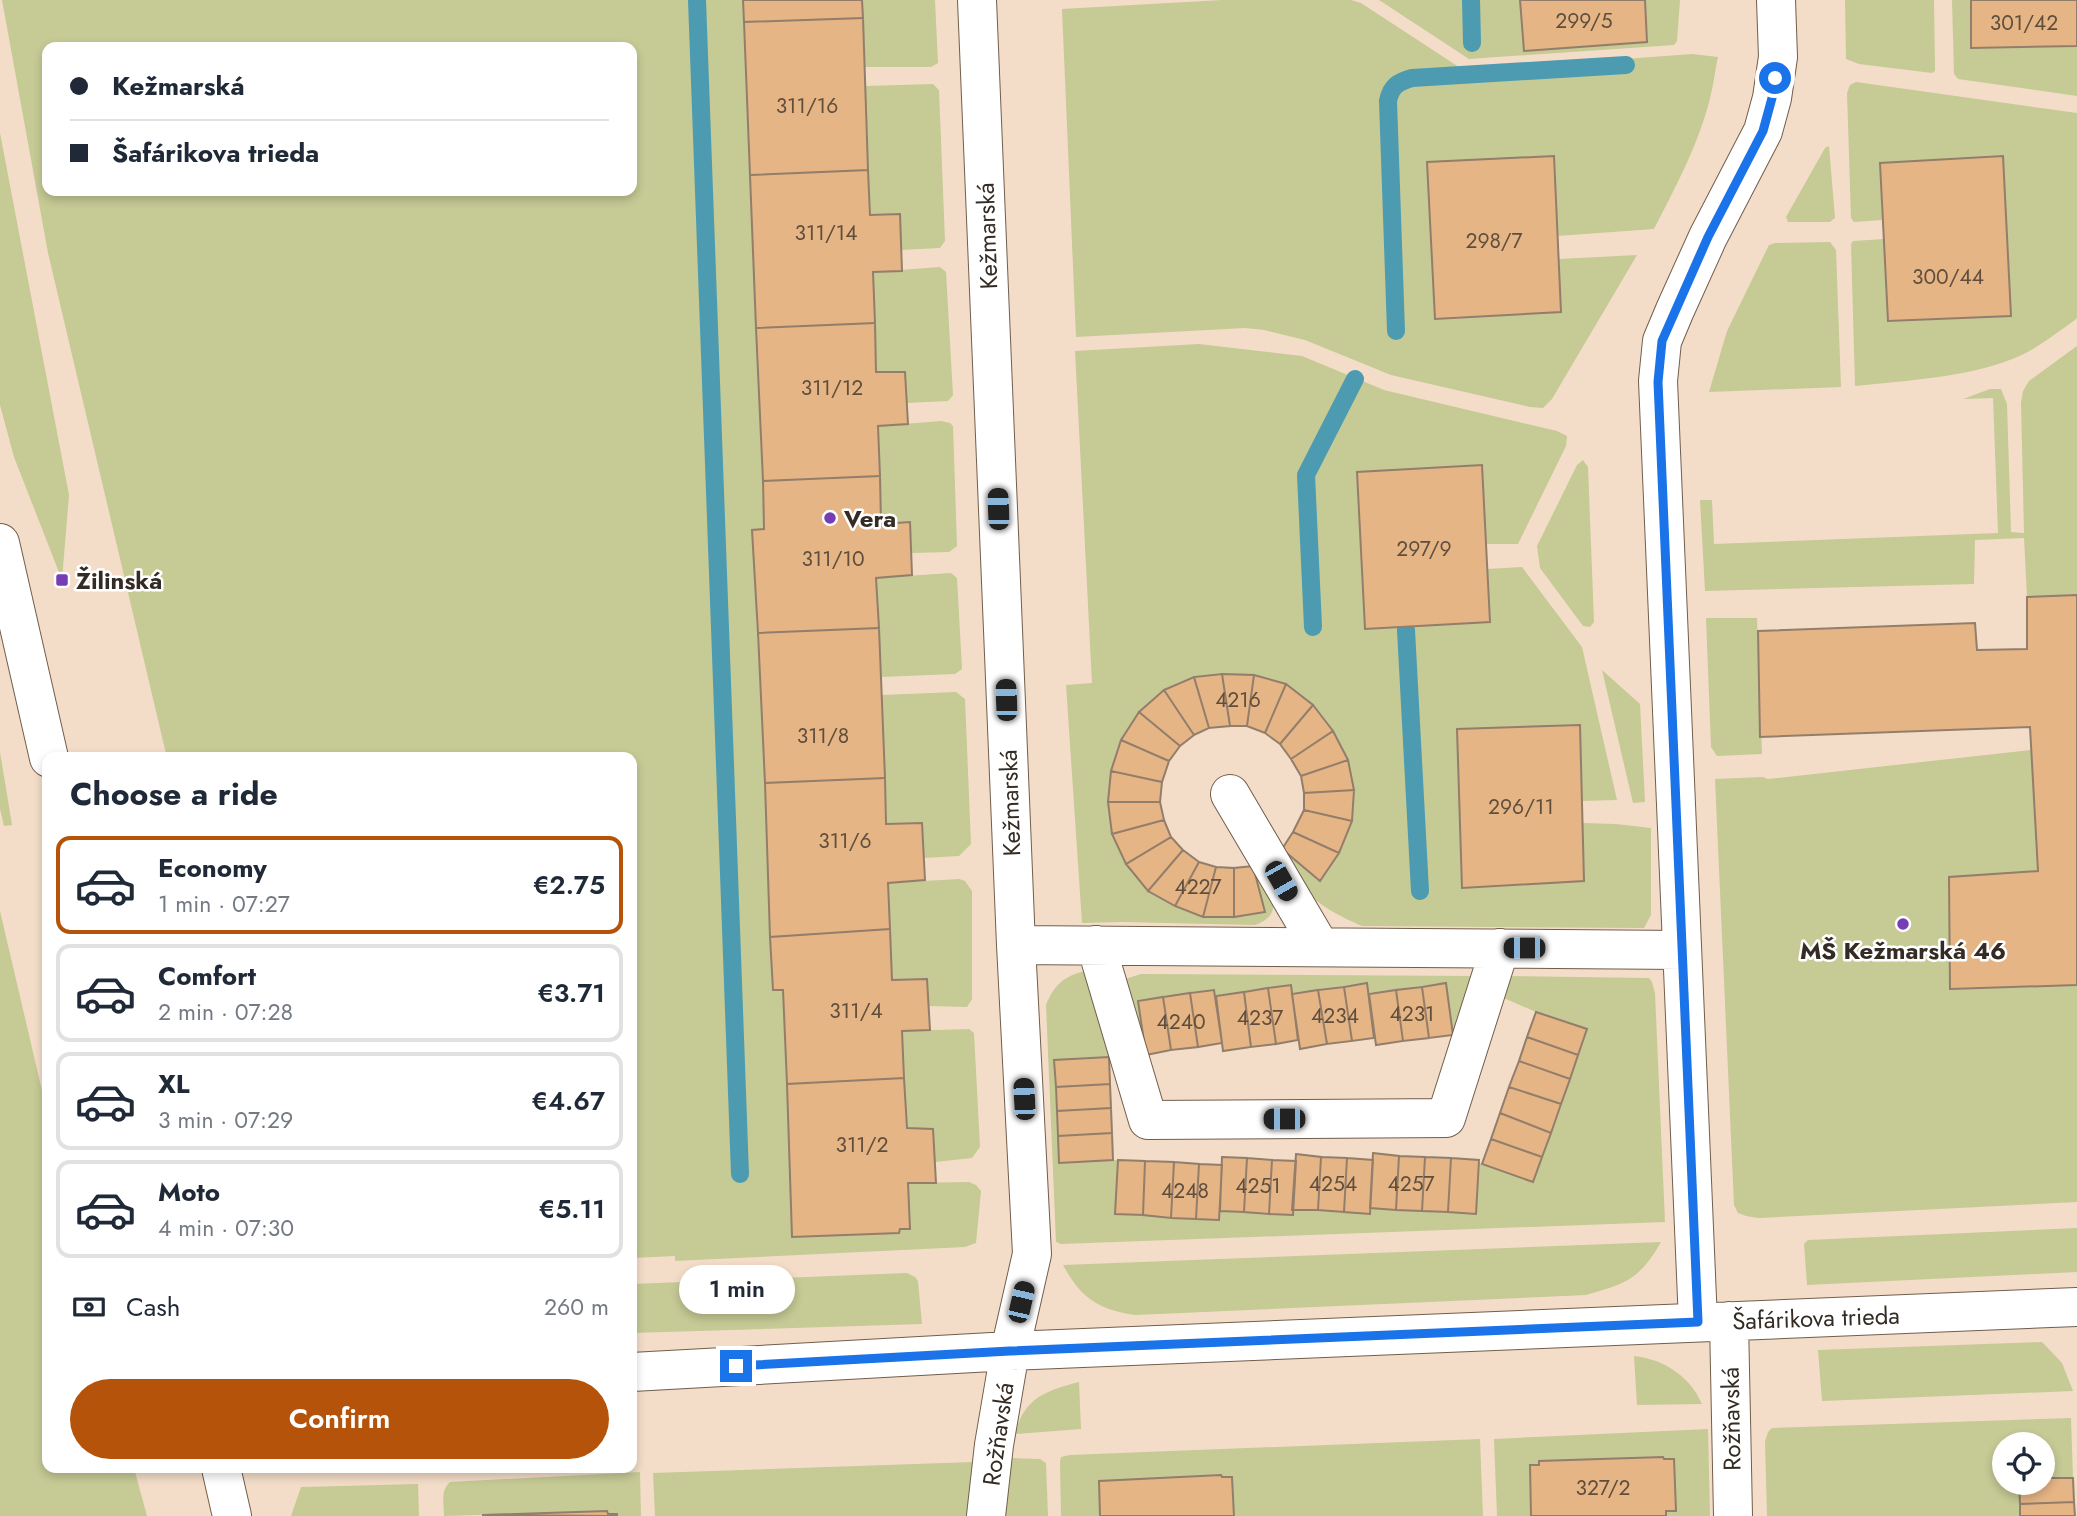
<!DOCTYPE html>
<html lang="en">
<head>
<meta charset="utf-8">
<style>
  :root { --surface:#fff; --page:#f6f6f7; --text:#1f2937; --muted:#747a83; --line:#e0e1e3; --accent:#b45309 }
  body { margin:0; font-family:Jost,sans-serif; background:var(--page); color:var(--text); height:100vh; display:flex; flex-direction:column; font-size:26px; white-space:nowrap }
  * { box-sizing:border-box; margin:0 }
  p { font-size:23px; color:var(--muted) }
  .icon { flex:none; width:38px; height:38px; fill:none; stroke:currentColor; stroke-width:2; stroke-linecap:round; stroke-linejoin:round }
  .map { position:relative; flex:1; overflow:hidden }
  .panel { position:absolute; left:42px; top:752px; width:595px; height:721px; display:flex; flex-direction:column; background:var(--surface); border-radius:14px; box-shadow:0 4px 10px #0003 }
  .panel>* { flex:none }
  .banner { position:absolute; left:42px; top:42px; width:595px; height:154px; border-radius:14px; box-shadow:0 4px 10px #0003; display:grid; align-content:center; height:154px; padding:0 28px; background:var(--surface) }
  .tools { position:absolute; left:1992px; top:1432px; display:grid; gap:14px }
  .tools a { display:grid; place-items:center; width:63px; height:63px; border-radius:50%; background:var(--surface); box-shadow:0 4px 10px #0003; font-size:35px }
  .end { position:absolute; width:32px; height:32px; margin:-16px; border:9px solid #1a73e8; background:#fff; box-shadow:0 0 0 4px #fff }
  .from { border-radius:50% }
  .bubble { position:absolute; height:49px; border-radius:24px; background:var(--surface); box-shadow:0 4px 10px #0003; font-size:23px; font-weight:600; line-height:49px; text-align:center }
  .car { position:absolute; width:21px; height:42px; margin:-21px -10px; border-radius:9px; box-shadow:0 0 5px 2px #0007; background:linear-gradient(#222 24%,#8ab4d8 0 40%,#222 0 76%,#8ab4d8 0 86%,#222 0) }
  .banner b { display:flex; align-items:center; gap:24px; height:66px; font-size:26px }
  .banner b+b { border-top:2px solid var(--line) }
  .banner i { width:18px; height:18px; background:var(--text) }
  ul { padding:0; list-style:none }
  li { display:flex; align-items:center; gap:21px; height:98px; margin:0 14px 10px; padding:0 14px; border:4px solid var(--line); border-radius:14px }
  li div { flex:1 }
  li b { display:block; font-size:26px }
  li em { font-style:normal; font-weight:600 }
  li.current { border-color:var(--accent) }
  li>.icon { width:63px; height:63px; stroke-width:1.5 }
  h2 { padding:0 28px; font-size:32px; line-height:84px }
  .pay { display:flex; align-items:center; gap:18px; height:77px; padding:0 28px; font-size:26px }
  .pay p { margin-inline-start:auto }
  .button { display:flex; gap:14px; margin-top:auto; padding:14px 28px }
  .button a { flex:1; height:80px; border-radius:42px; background:var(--accent); color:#fff; font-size:28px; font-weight:600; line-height:80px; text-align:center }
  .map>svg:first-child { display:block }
  .green { fill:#c6ca95; fill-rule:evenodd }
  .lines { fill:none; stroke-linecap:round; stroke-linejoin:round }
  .stream { stroke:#4c9bb1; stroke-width:18 }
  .building { fill:#e6b586; stroke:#927e6b; stroke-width:2 }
  .minor-casing { stroke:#715e4c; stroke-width:40 }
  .minor { stroke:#fff; stroke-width:38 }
  .route { stroke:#1a73e8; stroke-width:9 }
  .poi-dot { fill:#763eb4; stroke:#fff; stroke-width:2.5 }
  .labels { text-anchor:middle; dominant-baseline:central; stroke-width:5; stroke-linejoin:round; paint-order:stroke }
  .number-label { font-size:21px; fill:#604e3c }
  .street-label { font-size:24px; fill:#342c24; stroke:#fff }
  .poi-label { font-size:24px; font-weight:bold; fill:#342c24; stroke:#fff; text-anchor:start }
</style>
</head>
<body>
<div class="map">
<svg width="2077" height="1516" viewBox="0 0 2077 1516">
  <rect width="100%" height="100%" fill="#f3ddc8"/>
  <path class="green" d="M2,0H743L764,529L752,531L765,783L773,989L783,990L793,1236L899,1233L908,1183L969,1182L976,1185L981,1191L976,1243L965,1247L675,1261V1256L632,1258V758H167L48,253ZM47,47H632V191H47Z
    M862,0H935L938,63L931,67H865Z
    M1222,0H1351L1361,3L1465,71L1692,54L1718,57C1715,70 1714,82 1711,94C1700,142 1676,186 1654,229L1557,236L1553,156L1428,163L1435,319L1561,312L1559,259L1637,255L1552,399L1543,408L1530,407L1391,375L1305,340L1264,330L1245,328L1076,337L1062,9Z
    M1379,0H1520L1524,51L1647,42L1645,0H1680L1677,41L1674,45L1469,59Z
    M1845,0H1934L1935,71L1932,73L1859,64L1846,59Z
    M1952,0H1971L1972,48L2077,46V96L1958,79L1954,74Z
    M1856,82L2077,113V318L2075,320C2056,333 2037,349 2015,358C1965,378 1909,380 1855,386L1851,244L1853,241L1884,239L1888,321L2011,315L2003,157L1880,163L1882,220L1854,222L1851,218L1847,93L1850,85Z
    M933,84L939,90L945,241L940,248L900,250L870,215L865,86Z
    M0,133L69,495L62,580L14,457L0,405Z
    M1829,146L1835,218L1830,222H1788L1786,217L1825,148Z
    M1830,242L1836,250L1841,387L1709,392L1727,331L1769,245L1775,243Z
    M940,267L946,272L953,395L948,401L906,403L876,372L873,272Z
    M1199,344L1302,356L1384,390L1557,431L1567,436L1566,446L1518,544H1486L1482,465L1357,472L1365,629L1490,622L1487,569L1522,567L1582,647L1617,800L1582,801L1463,888L1584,881L1583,823L1616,824L1651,828V915L1644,928L1362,926C1337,915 1313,903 1297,880C1291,871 1287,859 1282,849L1321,881C1354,828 1367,796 1337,738C1319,703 1284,677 1245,675C1216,674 1187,674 1163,691C1106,731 1089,820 1134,874C1139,880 1143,886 1148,891C1153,895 1161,898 1167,901C1178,908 1193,915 1206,917C1226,919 1245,915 1264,912L1253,866C1266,888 1290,912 1255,925L1122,922L1082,923L1066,685L1092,683L1075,351Z
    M2077,346V595L2027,597L2024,538L1975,540L1974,584L1705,591L1700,500H1712L1714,544L1998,533L1993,398L1963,399L1990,389H2001L2007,404L2011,532L2024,533L2021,403L2023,391L2029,381Z
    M941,421L950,423L953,426L957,546L949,552L912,553L910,522L881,524L878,426Z
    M1583,460L1588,467L1594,622L1590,627L1583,626L1540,568L1537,546L1577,465Z
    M951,573L957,578L962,669L955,674L881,677L876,578Z
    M1706,618H1757L1762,754L1717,756L1711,747Z
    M1602,670L1640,704L1645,802L1633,803Z
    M956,692L965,699L971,844L959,856L923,858L922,823L886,824L882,695Z
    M2031,750L2038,871L1949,877L1950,988L2077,985V1202L1758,1218L1746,1216L1738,1213L1734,1205L1715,779L1763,777L1768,779Z
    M0,752L12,825L4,826L0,809Z
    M959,879L965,881L972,891V999L967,1007L928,1006L927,979L892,980L888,883Z
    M0,911L47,1112V1468H134L147,1516H0Z
    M1086,971L1112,1030L1109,1057L1054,1060L1059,1162L1118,1160L1115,1214L1218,1220L1220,1211L1292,1215L1293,1210L1370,1213V1208L1476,1214L1479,1163L1533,1182L1587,1030L1536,1012L1497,995L1506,976L1649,978L1652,982L1655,993L1665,1222L1061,1244L1056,1242L1046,1005C1054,985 1065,975 1086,971Z
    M1141,974L1473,976L1453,1035L1445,983L1369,994L1367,983L1292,994L1290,985L1216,996L1214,990L1146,1055L1125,979Z
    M969,1029L974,1033L980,1147L972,1158L935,1162L933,1129L907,1128L902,1031Z
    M2077,1228V1272L1807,1285L1804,1244L1808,1240Z
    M1661,1242C1639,1280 1627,1283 1586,1295L1135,1315C1097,1309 1081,1298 1063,1265Z
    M907,1273L915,1277L918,1281L922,1324L632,1333V1284Z
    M2042,1342L2062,1363L2073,1391L1822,1401L1818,1350Z
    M1634,1356C1663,1359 1690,1376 1702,1404L1637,1405Z
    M1079,1382L1081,1429L1015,1434C1024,1398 1045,1391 1079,1382Z
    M2071,1418L2073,1478H2042V1444H2004V1482H2019L2020,1516H1767L1765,1442L1768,1432L1772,1428Z
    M1708,1429L1710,1516H1666V1511H1676L1663,1457L1540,1461L1539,1465H1530L1531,1516H1497L1494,1439Z
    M1480,1439L1483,1516H1234L1232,1478L1222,1477L1221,1475L1100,1481V1516H1061L1060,1462L1061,1457L1070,1455Z
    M1009,1458L1040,1459L1046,1463L1048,1516H1003Z
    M973,1462L969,1516H655L653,1473Z
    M640,1472L641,1516H617V1514H608L606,1511L444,1516C444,1504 440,1491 450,1482Z
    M418,1484L419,1516H291L301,1487Z"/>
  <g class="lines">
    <path class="stream" d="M697,0L740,1174
      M1471,0L1472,43
      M1396,331L1388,101C1391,86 1398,82 1412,78L1626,65
      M1313,627L1306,475L1355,379
      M1406,630L1420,891"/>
  </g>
  <path class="building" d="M743,0H862L863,18L744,22Z
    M1520,0H1645L1647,42L1524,51Z
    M1971,0H2077V46L1971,48Z
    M863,18L868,170L750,175L744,22Z
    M1554,156L1561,312L1435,319L1427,162Z
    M2003,156L2011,316L1888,321L1880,163Z
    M868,170L870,215L900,214L902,271L873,272L875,323L756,328L750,175Z
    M875,323L876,372H905L908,424L878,426L880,476L763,481L756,328Z
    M1482,465L1490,622L1365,629L1357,472Z
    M880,476L881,524L910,522L912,575L876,578L879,628L758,633L752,530L764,529L763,481Z
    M2077,595V985L1950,989L1949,877L2038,871L2030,727L1760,737L1758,631L1975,623L1977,650L2027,649V597Z
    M879,628L885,778L765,783L758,633Z
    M1222,674L1254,675L1247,726H1230Z
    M1222,674L1230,726L1209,728L1194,677Z
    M1254,675L1286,684L1265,733L1247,726Z
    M1194,677L1209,728L1194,735L1164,690Z
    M1286,684L1313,705L1280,744L1265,733Z
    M1164,690L1194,735L1180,746L1139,712Z
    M1313,705L1333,731L1291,759L1280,744Z
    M1139,712L1180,746L1169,761L1121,740Z
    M1580,725L1584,881L1462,888L1457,729Z
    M1333,731L1348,760L1301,776L1291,759Z
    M1121,740L1169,761L1162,782L1111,771Z
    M1348,760L1354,790L1304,793L1301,776Z
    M1111,771L1162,782L1160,802H1108Z
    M885,778L886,824L922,823L925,880L888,883L890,929L770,937L765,783Z
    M1354,790L1352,821L1304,810V793Z
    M1108,802H1160L1164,820L1112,834Z
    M1304,810L1352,821L1339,853L1293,832Z
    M1164,820L1171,837L1126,864L1112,834Z
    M1293,832L1339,853L1320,881L1282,849Z
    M1171,837L1183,850L1148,891L1126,864Z
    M1183,850L1199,862L1175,906L1148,891Z
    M1199,862L1216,867L1203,917L1175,906Z
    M1253,866L1265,912L1234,917V868Z
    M1216,867L1234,868V917H1203Z
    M890,929L892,980L927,979L930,1030L902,1031L904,1078L787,1084L783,990H773L770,937Z
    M1367,983L1374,1038L1352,1041L1344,987Z
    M1446,983L1453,1035L1429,1038L1422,987Z
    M1291,985L1298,1040L1276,1044L1268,988Z
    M1344,987L1352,1041L1327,1044L1318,990Z
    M1422,987L1429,1038L1403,1041L1396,990Z
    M1268,988L1276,1044L1251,1047L1244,992Z
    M1214,990L1222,1043L1198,1047L1190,993Z
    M1318,990L1327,1044L1300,1049L1292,994Z
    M1396,990L1403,1041L1376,1045L1369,994Z
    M1244,992L1251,1047L1223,1051L1216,996Z
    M1190,993L1198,1047L1171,1050L1163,997Z
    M1163,997L1171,1050L1146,1055L1138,1001Z
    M1536,1012L1587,1029L1578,1055L1527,1037Z
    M1527,1037L1578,1055L1570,1079L1519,1061Z
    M1109,1057L1110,1084L1056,1087L1054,1060Z
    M1519,1061L1570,1079L1561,1104L1509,1087Z
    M904,1078L907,1128L933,1129L936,1183H908L910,1229H900L899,1233L792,1237L787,1084Z
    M1110,1084L1111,1108L1057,1111L1056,1087Z
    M1509,1087L1561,1104L1551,1133L1500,1113Z
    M1111,1108L1112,1133L1058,1136L1057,1111Z
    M1500,1113L1551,1133L1542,1157L1491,1139Z
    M1112,1133L1113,1160L1059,1163L1058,1136Z
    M1491,1139L1542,1157L1533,1182L1482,1164Z
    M1373,1153L1399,1156L1396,1210L1370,1208Z
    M1296,1154L1321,1157L1318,1210H1292Z
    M1399,1156L1425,1157L1422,1211L1396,1210Z
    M1222,1157L1247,1158L1244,1212L1220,1211Z
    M1321,1157L1347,1158L1344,1212L1318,1210Z
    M1425,1157L1451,1158L1448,1212L1422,1211Z
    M1247,1158L1272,1160L1269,1214L1244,1212Z
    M1347,1158L1373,1160L1370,1214L1344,1212Z
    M1451,1158L1479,1160L1476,1214L1448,1212Z
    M1118,1160L1145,1161L1143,1215L1115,1214Z
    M1272,1160L1296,1161L1293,1215L1269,1214Z
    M1145,1161L1174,1162L1171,1218L1143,1215Z
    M1174,1162L1199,1164L1196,1219L1171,1218Z
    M1199,1164L1222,1165L1219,1220L1196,1219Z
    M1663,1457L1664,1459H1674L1676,1511H1666V1516H1531L1530,1465H1539V1461Z
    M1221,1475L1222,1477H1232L1234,1516H1100L1099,1481Z
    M2042,1478H2073L2074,1502L2020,1504L2019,1482H2042Z
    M2074,1502L2075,1516H2020V1504Z
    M607,1511L608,1514H617V1516L482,1515Z"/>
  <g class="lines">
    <defs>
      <path id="minor" d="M977,0L1016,945L1032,1254L1010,1351L994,1445L986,1516
        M0,543L49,758
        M1230,794L1320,947
        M1016,945L1682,950
        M1096,945L1148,1120L1446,1118L1500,948
        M1729,1321L1733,1516
        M1698,1322L1658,381L1662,341L1675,310L1708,237L1763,131L1772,98L1778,57L1776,0
        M632,1372L1010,1351L2077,1307
        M221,1468L232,1516"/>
    </defs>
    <use href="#minor" class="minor-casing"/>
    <use href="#minor" class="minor"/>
  </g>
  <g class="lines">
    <path class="route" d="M736,1366L1010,1351L1698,1322L1658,382L1662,341L1708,237L1763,131L1772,98L1775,78"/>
  </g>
  <g class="poi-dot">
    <circle cx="830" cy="518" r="7"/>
    <rect x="55" y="573" width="14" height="14" rx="3.5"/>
    <circle cx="1903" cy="924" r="7"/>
  </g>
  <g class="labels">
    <g class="number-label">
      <text x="1584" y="21">299/5</text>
      <text x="2024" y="23">301/42</text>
      <text x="807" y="106">311/16</text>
      <text x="826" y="233">311/14</text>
      <text x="1494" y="241">298/7</text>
      <text x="1948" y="277">300/44</text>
      <text x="832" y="388">311/12</text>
      <text x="1424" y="549">297/9</text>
      <text x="833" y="559">311/10</text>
      <text x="1238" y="700">4216</text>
      <text x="823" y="736">311/8</text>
      <text x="1521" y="807">296/11</text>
      <text x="845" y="841">311/6</text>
      <text x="1198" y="887">4227</text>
      <text x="856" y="1011">311/4</text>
      <text x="1412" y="1014">4231</text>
      <text x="1335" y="1016">4234</text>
      <text x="1260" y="1018">4237</text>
      <text x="1181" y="1022">4240</text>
      <text x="862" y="1145">311/2</text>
      <text x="1333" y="1184">4254</text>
      <text x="1411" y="1184">4257</text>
      <text x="1258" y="1186">4251</text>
      <text x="1185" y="1191">4248</text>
      <text x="1603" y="1488">327/2</text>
    </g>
    <g class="street-label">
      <text transform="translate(987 236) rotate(-92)">Kežmarská</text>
      <text transform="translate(1010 803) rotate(-92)">Kežmarská</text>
      <text transform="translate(1816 1318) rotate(-2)">Šafárikova trieda</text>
      <text transform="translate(1731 1419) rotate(-91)">Rožňavská</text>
      <text transform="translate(998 1434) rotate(-82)">Rožňavská</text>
    </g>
    <g class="poi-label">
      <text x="844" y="518">Vera</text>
      <text x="76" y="580">Žilinská</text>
      <text x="1903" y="950" text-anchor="middle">MŠ Kežmarská 46</text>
    </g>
  </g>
</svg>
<div class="tools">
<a><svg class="icon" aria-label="locate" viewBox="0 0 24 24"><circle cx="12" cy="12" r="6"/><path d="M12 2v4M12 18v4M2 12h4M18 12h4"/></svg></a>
</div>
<i class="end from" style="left:1775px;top:78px"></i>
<i class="end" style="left:736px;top:1366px"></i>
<div class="bubble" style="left:679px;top:1265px;width:116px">1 min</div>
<i class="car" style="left:998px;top:509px;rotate:358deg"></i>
<i class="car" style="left:1006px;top:700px;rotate:358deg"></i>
<i class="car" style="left:1281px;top:881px;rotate:150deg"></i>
<i class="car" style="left:1524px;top:948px;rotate:270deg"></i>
<i class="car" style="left:1024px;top:1099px;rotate:357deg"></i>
<i class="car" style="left:1284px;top:1119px;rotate:270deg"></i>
<i class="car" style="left:1021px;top:1302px;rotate:13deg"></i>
<div class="banner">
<b><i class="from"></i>Kežmarská</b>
<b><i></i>Šafárikova trieda</b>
</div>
<section class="panel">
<h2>Choose a ride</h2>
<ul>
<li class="current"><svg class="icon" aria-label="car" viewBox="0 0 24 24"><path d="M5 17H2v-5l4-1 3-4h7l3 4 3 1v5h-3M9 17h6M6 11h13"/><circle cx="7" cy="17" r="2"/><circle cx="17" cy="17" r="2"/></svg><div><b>Economy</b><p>1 min · 07:27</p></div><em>€2.75</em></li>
<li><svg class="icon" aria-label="car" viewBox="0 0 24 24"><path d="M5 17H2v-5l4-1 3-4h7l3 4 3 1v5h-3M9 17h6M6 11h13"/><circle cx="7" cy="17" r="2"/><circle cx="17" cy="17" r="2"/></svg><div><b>Comfort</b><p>2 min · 07:28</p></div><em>€3.71</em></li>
<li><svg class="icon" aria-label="car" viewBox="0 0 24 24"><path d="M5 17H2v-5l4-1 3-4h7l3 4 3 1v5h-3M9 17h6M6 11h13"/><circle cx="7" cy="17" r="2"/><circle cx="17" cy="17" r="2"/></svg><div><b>XL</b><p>3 min · 07:29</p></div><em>€4.67</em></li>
<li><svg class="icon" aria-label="car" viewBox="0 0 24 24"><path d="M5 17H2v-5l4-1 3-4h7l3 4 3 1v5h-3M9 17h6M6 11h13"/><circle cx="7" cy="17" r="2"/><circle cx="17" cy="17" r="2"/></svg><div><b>Moto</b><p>4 min · 07:30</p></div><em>€5.11</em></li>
</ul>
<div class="pay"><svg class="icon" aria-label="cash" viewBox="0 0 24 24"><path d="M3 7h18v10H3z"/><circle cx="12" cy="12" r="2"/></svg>Cash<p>260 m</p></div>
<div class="button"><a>Confirm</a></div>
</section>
</div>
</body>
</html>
